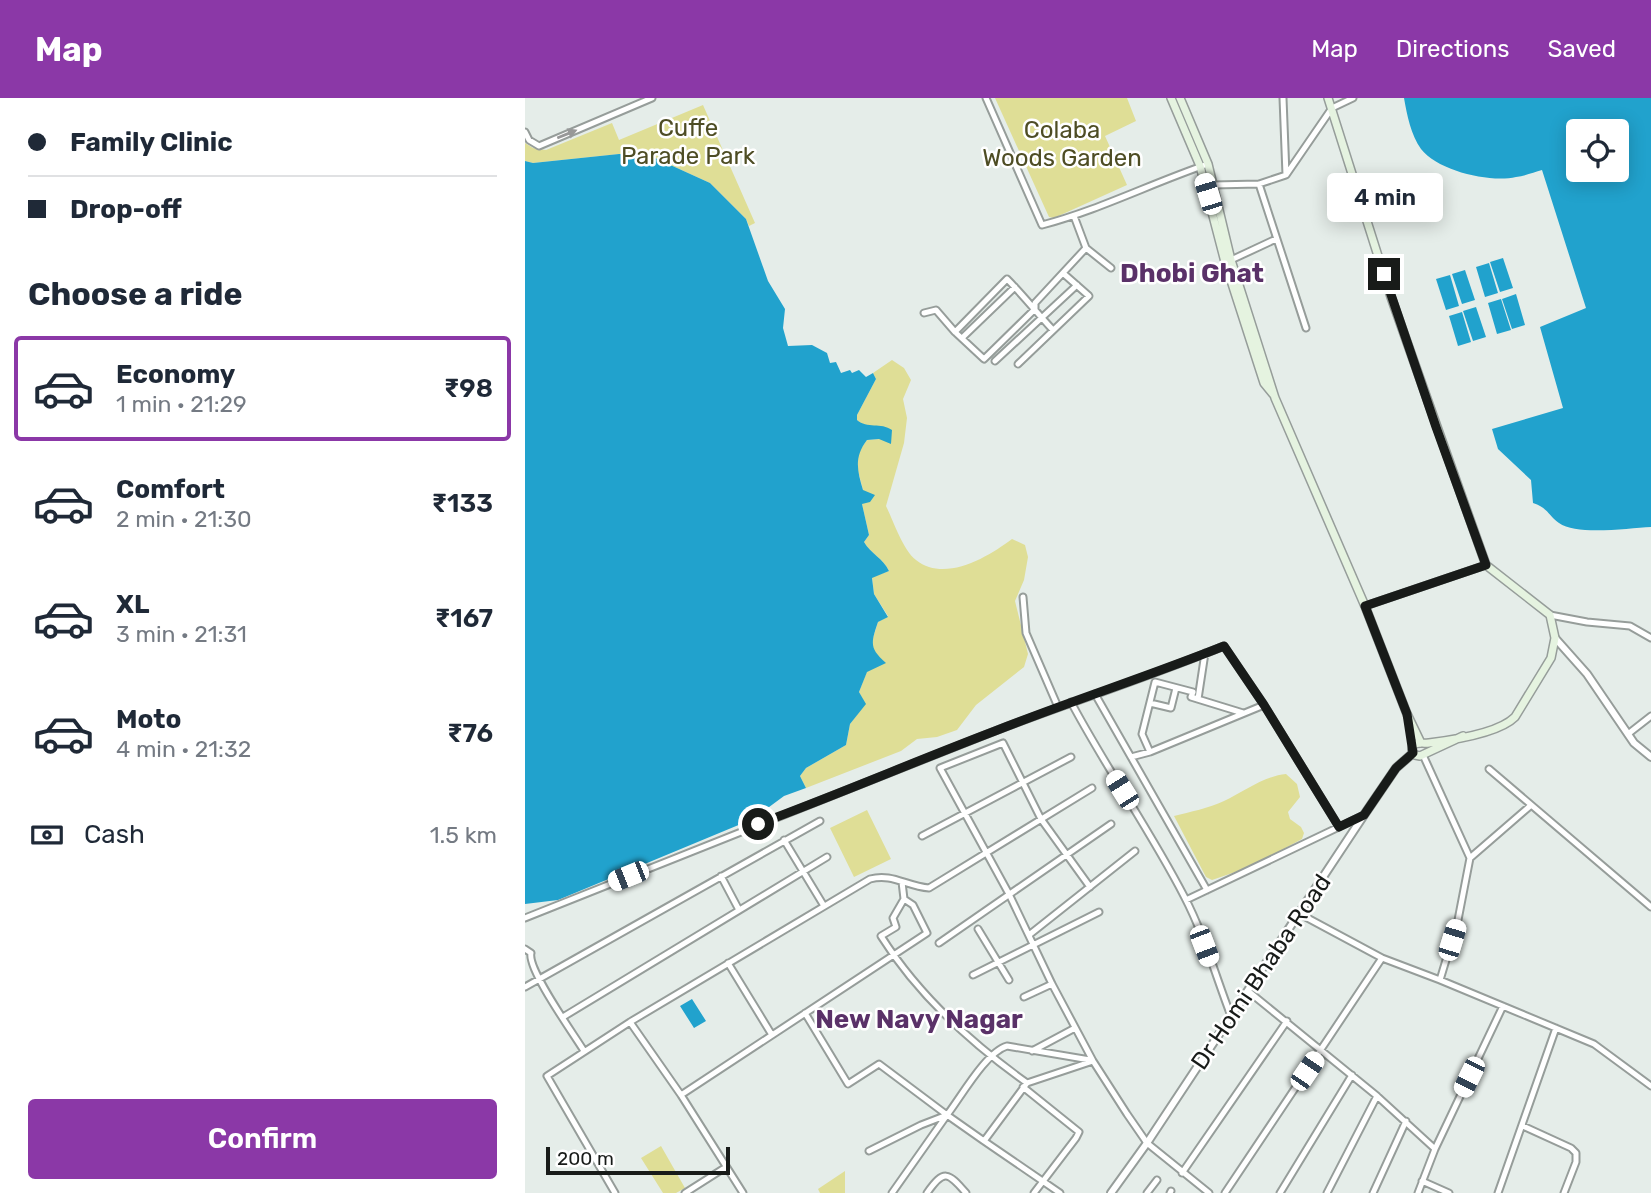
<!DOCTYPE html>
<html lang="en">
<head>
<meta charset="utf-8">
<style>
  :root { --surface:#fff; --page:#f2f2f3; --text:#1f2937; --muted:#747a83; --line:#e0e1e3; --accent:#8b38a7 }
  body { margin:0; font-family:Rubik,sans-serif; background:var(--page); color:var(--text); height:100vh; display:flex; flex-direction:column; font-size:26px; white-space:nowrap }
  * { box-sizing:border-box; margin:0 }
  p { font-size:23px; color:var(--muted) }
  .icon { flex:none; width:38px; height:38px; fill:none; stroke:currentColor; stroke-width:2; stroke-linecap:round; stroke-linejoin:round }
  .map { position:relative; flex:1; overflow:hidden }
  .details { display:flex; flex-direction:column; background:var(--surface); width:525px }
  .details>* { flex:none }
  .top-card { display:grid; align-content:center; height:154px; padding:0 28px; background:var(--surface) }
  .buttons { position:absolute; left:1041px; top:21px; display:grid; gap:14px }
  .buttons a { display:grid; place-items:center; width:63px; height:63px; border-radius:7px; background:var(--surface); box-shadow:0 4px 18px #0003; font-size:35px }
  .scale { position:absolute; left:21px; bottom:18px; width:184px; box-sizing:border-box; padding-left:7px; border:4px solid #181b19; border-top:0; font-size:19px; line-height:24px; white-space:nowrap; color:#181b19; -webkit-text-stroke:5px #fff; paint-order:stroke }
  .end { position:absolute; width:32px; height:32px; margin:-16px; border:9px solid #181b19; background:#fff; box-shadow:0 0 0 4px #fff }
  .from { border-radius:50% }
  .bubble { position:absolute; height:49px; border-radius:7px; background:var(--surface); box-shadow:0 4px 18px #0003; font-size:23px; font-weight:600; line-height:49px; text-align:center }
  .car { position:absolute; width:21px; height:42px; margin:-21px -10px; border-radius:9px; box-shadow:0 0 5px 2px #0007; background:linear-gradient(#fff 24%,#345 0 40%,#fff 0 76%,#345 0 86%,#fff 0) }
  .top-card b { display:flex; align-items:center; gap:24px; height:66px; font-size:26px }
  .top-card b+b { border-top:2px solid var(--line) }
  .top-card i { width:18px; height:18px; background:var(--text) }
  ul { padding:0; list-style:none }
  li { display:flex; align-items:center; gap:21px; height:105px; margin:0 14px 10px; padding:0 14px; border:4px solid transparent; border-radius:7px }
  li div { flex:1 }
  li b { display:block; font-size:26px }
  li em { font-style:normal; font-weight:600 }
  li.on { border-color:var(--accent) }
  li>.icon { width:63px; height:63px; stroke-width:1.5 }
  h2 { padding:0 28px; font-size:32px; line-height:84px }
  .pay { display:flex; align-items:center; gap:18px; height:77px; padding:0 28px; font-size:26px }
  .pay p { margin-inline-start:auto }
  .button { display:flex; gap:14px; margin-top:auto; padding:14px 28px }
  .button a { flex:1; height:80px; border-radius:7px; background:var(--accent); color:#fff; font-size:28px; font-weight:600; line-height:80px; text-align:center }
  header { display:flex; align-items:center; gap:42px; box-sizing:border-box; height:98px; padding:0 35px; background:var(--accent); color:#fff }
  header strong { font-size:33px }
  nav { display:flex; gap:38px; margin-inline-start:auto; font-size:24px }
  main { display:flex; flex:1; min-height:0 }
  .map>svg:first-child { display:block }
  .green { fill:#dfde96 }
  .water { fill:#21a2cd; fill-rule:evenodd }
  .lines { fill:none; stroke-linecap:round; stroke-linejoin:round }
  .minor-casing { stroke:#969d9a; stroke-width:9 }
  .tertiary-casing { stroke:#969d9a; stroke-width:10 }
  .secondary-casing { stroke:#969d9a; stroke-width:10 }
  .minor { stroke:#fff; stroke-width:5 }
  .tertiary { stroke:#fff; stroke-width:6 }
  .secondary { stroke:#e5f3e0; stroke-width:7 }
  .oneway { fill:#979898 }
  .route { stroke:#181b19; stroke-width:9 }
  .labels { text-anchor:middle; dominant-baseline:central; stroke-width:5; stroke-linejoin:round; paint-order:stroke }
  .park-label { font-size:24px; fill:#4e4d24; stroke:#fff }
  .street-label { font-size:24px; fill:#181b19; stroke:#fff }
  .neighbourhood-label { font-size:26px; font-weight:bold; fill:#5a3168; stroke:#fff }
</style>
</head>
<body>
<header>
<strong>Map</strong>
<nav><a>Map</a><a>Directions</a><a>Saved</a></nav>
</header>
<main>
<section class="details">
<div class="top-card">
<b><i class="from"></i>Family Clinic</b>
<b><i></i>Drop-off</b>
</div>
<h2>Choose a ride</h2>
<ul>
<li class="on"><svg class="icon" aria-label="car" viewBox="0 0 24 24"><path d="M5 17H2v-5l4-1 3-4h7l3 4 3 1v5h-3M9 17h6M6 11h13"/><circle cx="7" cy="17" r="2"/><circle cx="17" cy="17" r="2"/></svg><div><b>Economy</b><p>1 min · 21:29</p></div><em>₹98</em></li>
<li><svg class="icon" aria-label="car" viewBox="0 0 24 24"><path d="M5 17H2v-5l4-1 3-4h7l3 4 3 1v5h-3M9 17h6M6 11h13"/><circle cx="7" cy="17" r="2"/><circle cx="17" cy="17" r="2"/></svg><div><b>Comfort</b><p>2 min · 21:30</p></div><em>₹133</em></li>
<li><svg class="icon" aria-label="car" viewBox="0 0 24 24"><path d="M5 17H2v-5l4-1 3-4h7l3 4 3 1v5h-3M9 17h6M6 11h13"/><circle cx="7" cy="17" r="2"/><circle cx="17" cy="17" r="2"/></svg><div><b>XL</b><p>3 min · 21:31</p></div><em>₹167</em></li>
<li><svg class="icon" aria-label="car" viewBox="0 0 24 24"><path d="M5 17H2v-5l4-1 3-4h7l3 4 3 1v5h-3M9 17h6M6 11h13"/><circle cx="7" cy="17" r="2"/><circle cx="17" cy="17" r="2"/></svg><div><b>Moto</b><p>4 min · 21:32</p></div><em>₹76</em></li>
</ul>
<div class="pay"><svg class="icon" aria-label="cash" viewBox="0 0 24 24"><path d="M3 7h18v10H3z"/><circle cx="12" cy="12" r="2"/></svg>Cash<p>1.5 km</p></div>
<div class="button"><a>Confirm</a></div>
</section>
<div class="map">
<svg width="1126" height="1095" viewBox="0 0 1126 1095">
  <rect width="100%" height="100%" fill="#e5ede9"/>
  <path class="green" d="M470,0H602L611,23L580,38L602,87L529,120L524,119Z
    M178,7L230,125L224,128L221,121L185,85L130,60L94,56L8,65L0,63V45L8,50L21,52L87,25L94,42Z
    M367,262L379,270L386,282L378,301L382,320L379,345L361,408C368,422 378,452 391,462C420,485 463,459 487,441L500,447L503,459L499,482L490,503L503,556L499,569L451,607L432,632L412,639L392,641L376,653L281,690L275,678L281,670L321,647L325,626L340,606L334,594L349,555L347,543L353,524L363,518L349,496L347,479L364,473C358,460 346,456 339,444L344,437L337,406L338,392L332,369L333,354L342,342L354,341L332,322V317L351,281L348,275Z
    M761,676L772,686L775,699L763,714L765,721L776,729L779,735L777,741L725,769L687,782L681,779L649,718C665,714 684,710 699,703C718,694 739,678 761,676Z
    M342,712L366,761L329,779L305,730Z
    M136,1048L160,1090L151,1095H138L116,1060Z
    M320,1073V1095H295L293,1091Z"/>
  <path class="water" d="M879,0H1126V429C1103,430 1052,438 1034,425C1023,417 1023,410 1008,405L1006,382L973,351L967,331L1038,310L1015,229L1061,210L1017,72C1009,74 1000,78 991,79C965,85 913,73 896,51C886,37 882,17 879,0ZM1054,33H1092V72H1054Z
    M94,56H116L130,60L185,85L221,121L243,183L260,211L258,230L263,248L287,247L302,255L305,265L311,264L316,275L325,272L327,275L334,272L341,279L348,275L351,281L332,317V322C342,331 356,324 367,332L366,346L354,341L342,342C329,359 332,372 338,392L350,397L345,404L337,406L344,437L339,444C346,456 358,460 364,473L347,480L349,496L363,519L353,524C346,545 344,550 361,565L342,574L334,594L341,606L325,626L321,647L281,670L275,678L281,690L259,698L228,721L33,802L0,806V63L8,65Z
    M978,160L988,190L975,194L965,164Z
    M964,165L973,195L960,199L951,169Z
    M940,172L950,202L937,206L927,176Z
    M925,177L934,208L921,212L911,181Z
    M991,196L1000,227L987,231L977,201Z
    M976,201L986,232L972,236L963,205Z
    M951,209L961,239L948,243L938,213Z
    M937,214L946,244L933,248L924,218Z
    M167,901L181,923L169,930L155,908Z"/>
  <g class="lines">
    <defs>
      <path id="minor" d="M461,0L517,127C574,112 627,85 683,66
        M758,0L761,77
        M0,34L4,42L14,48L127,0
        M734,86L781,230
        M688,87L734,86L761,77L807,10L828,0
        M561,150L586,170
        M706,162L751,141
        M399,215L411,212L430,234
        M528,232C512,215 498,197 482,181L430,234L459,261L510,211V205L561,150L549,118
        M437,240L490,189
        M470,263L552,187
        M493,266L564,198L539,176
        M498,499L501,535L533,609
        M840,508L961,467
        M1025,517L1062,524L1105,528L1126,540
        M570,596L682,792
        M673,601L680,555
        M546,604C581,670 625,732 659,798C679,836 691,879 706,918
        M625,605L646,610L651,590
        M1103,636L1126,618
        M625,654L617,636L630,584L668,594L666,599L718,615
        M898,657L945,760L933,822L915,882L1069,946L1126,988
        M606,659L625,654L739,607L814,729
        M964,671L1126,809
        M397,738L546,659
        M259,742L299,808
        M945,760L1005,708
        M196,778L214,812
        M377,784L379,801L368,820L371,829L356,838C393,897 446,945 502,985L568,963
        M565,789L516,721L478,645L415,670L484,796L527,886L568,963L602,1016L622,1045L684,1095
        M661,802L839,717
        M775,816L857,860L915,882
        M0,820L470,633C546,604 624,579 699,548L739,607
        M453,831L484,882
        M504,837L610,753
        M414,845L586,726
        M0,851L6,855C2,871 48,935 59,953
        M203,865L247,937
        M448,877L574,814
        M0,889L295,723
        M723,893L852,998L910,1051
        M499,899L527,886
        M280,915L323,986L354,966L422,1017
        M38,919L302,759
        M105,924L156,997L218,1095
        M507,953L550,930
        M502,985L459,1043L422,1017C436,999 461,954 482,948L565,962
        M498,989L554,1034L551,1040L509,1095
        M156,997L402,835L388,807L379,801
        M998,1028L1046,1050L1051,1055V1064L1039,1095
        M459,1043L535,1095
        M344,1053L396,1027L422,1017
        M657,1075L762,923
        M897,1083L924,1095
        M90,1095L22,978L105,924L345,781C367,775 381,788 404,790L567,690
        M160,1095L201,1069
        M367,1095L422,1017
        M402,1095C419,1071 423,1074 441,1095
        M622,1095L632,1082
        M645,1095L646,1093
        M700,1095L857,860
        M755,1095L827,977
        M802,1095L852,998
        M848,1095L881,1023
        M893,1095L910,1051L978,908
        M973,1095L1031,930"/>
      <path id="tertiary" d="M1030,540L1062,576L1109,645L1126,659
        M586,1095L622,1045L839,717L871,670L888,655"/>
      <path id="secondary" d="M646,0L675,68L700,164L739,285L748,296
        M655,0L683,66L706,162L750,300L840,508L882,616L896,645
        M803,0L866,199L961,467L1025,517L1030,540L1026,560L990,619C974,635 928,642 904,645C897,646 895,643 888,647L887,652L890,657L895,658L938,638"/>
    </defs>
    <use href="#minor" class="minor-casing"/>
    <use href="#tertiary" class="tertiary-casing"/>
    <use href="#secondary" class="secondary-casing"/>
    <use href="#minor" class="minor"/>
    <use href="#tertiary" class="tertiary"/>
    <use href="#secondary" class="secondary"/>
  </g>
  <defs><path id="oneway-solid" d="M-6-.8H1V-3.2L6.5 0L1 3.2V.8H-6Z" transform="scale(1.75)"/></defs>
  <use class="oneway" href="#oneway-solid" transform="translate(42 36) rotate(-22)"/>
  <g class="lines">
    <path class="route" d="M233,726C312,697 391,663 470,633C546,603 624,578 699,548L739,607L814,729L839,717L871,670L888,655L882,616L840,508L961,467L911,329L859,176"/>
  </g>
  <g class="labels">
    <g class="park-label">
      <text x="163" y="30">Cuffe<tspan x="163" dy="28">Parade Park</tspan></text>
      <text x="537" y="32">Colaba<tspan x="537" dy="28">Woods Garden</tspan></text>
    </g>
    <g class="street-label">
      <text transform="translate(736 874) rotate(-56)">Dr Homi Bhaba Road</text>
    </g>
    <g class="neighbourhood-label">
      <text x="667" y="175">Dhobi Ghat</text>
      <text x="394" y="921">New Navy Nagar</text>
    </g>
  </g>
</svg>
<div class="buttons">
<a><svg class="icon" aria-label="locate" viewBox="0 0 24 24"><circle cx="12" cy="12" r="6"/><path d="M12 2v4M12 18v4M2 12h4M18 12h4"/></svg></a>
</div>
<div class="scale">200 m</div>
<i class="end from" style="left:233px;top:726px"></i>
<i class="end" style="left:859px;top:176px"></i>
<div class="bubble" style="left:802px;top:75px;width:116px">4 min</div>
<i class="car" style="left:683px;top:96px;rotate:343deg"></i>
<i class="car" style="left:597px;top:692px;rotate:328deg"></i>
<i class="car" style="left:103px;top:778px;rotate:248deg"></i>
<i class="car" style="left:927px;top:842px;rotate:17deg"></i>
<i class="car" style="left:679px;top:848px;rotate:159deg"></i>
<i class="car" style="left:782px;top:973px;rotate:34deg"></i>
<i class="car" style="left:944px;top:979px;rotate:206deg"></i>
</div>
</main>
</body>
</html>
